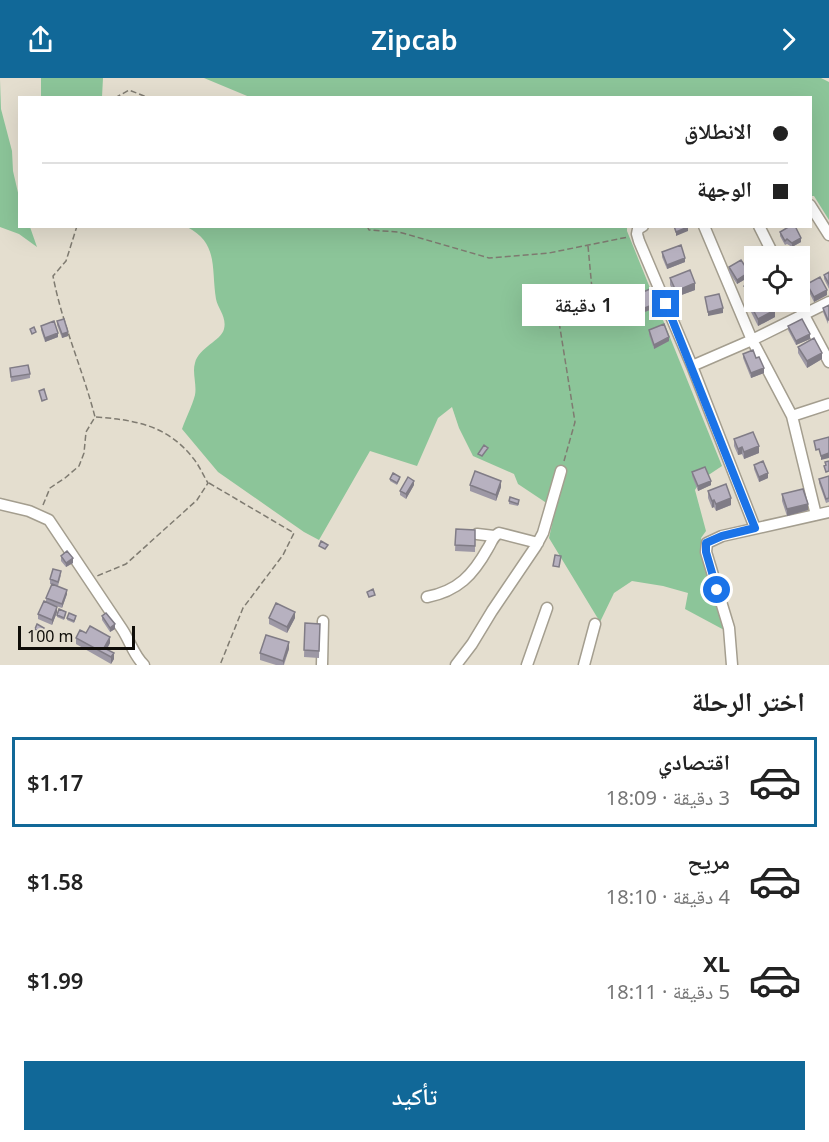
<!DOCTYPE html>
<html lang="ar">
<head>
<meta charset="utf-8">
<style>
  :root { --surface:#fff; --page:#f2f2f2; --text:#222; --muted:#767676; --line:#e0e0e0; --accent:#116898 }
  body { margin:0; font-family:"Noto Sans","Noto Naskh Arabic",sans-serif; background:var(--page); color:var(--text); direction:rtl; height:100vh; display:flex; flex-direction:column; font-size:22px; white-space:nowrap }
  * { box-sizing:border-box; margin:0 }
  p { font-size:20px; color:var(--muted) }
  .icon { flex:none; width:33px; height:33px; fill:none; stroke:currentColor; stroke-width:2; stroke-linecap:round; stroke-linejoin:round }
  .map { position:relative; height:587px; overflow:hidden; direction:ltr }
  .side { display:flex; flex-direction:column; background:var(--surface); flex:1 }
  .side>* { flex:none }
  .banner { position:absolute; left:18px; top:18px; width:794px; height:132px; border-radius:0px; box-shadow:0 6px 24px #0002; direction:rtl; display:grid; align-content:center; height:132px; padding:0 24px; background:var(--surface) }
  .tools { position:absolute; left:744px; top:168px; display:grid; gap:12px }
  .tools a { display:grid; place-items:center; width:66px; height:66px; border-radius:0px; background:var(--surface); box-shadow:0 6px 24px #0002; font-size:30px }
  .scale { position:absolute; left:18px; bottom:15px; width:117px; box-sizing:border-box; padding-left:6px; border:3px solid #0f0d08; border-top:0; font-size:16px; line-height:21px; white-space:nowrap; color:#0f0d08; -webkit-text-stroke:4px #e4decf; paint-order:stroke }
  .end { position:absolute; width:27px; height:27px; margin:-14px; border:8px solid #1a73e8; background:#fff; box-shadow:0 0 0 3px #fff }
  .from { border-radius:50% }
  .bubble { position:absolute; height:42px; border-radius:0px; background:var(--surface); box-shadow:0 6px 24px #0002; font-size:20px; font-weight:600; line-height:42px; text-align:center; direction:rtl }
  .banner b { display:flex; align-items:center; gap:21px; height:57px; font-size:22px }
  .banner b+b { border-top:2px solid var(--line) }
  .banner i { width:15px; height:15px; background:var(--text) }
  ul { padding:0; list-style:none }
  li { display:flex; align-items:center; gap:18px; height:90px; margin:0 12px 9px; padding:0 12px; border:3px solid transparent; border-radius:0px }
  li div { flex:1 }
  li b { display:block; font-size:22px }
  li em { font-style:normal; font-weight:600 }
  li.current { border-color:var(--accent) }
  li>.icon { width:54px; height:54px; stroke-width:1.5 }
  h2 { padding:0 24px; font-size:27px; line-height:72px }
  .button { display:flex; gap:12px; margin-top:auto; padding:12px 24px }
  .button a { flex:1; height:69px; border-radius:0px; background:var(--accent); color:#fff; font-size:24px; font-weight:600; line-height:69px; text-align:center }
  header { display:flex; justify-content:space-between; align-items:center; height:78px; padding:0 24px; background:var(--accent); color:#fff; font-size:27px; font-weight:600 }
  .map>svg:first-child { display:block }
  .green { fill:#8cc599 }
  .lines { fill:none; stroke-linecap:round; stroke-linejoin:round }
  .minor-casing { stroke:#a49e8f; stroke-width:13 }
  .path { stroke:#7f7b71; stroke-width:1.5; stroke-dasharray:6 3; stroke-linecap:butt }
  .minor { stroke:#fff; stroke-width:10 }
  .wall { fill:#9d98a5 }
  .shaded-wall { fill:#807c86 }
  .building { fill:#b7b1c0; stroke:#807c86; stroke-width:1.5 }
  .route { stroke:#1a73e8; stroke-width:8 }
</style>
</head>
<body>
<header><svg class="icon" aria-label="forward" viewBox="0 0 24 24"><path d="M9 5l7 7-7 7"/></svg>Zipcab<svg class="icon" aria-label="share" viewBox="0 0 24 24"><path d="M12 15V3M7 8l5-5 5 5M5 13v7h14v-7"/></svg></header>
<div class="map">
<svg width="829" height="587" viewBox="0 0 829 587">
  <rect width="100%" height="100%" fill="#e4decf"/>
  <path class="green" d="M41,0H103L102,19H41Z
    M204,0H821L829,4V142L814,118H810V20H252Z
    M0,2L1,31L12,73L13,93L19,119L20,148L30,149L37,169L19,156L0,149Z
    M187,149H627V153L722,388L701,402L695,412L706,453L701,460L726,553L685,531L688,515L663,508L632,503L614,515L600,544L549,460L553,442L552,432L545,424L518,406L514,396L473,378L459,350L452,329L438,340L417,388L370,373L319,462L304,454L218,394L182,351C186,340 192,328 195,317C197,307 192,294 195,285C199,269 221,263 224,251C227,239 218,231 216,221C211,191 219,165 187,149Z"/>
  <g class="lines">
    <defs>
      <path id="minor" d="M810,127L829,157
        M643,148L638,151L637,156L639,163L692,288L755,450
        M704,148L752,262L792,338L816,437
        M759,148L774,178
        M797,224L829,284
        M692,288L752,262L829,224
        M792,338L829,326
        M0,426L29,433L49,442L122,551C130,563 134,578 144,587
        M477,456L494,458
        M427,519C458,513 473,497 488,470C492,464 492,459 499,455L538,465
        M322,587L323,543
        M456,587L472,566L492,533L536,468L543,455L561,393
        M527,587L547,530
        M584,587L595,546
        M732,587L729,550L706,474L707,465L722,458L829,434"/>
    </defs>
    <use href="#minor" class="minor-casing"/>
    <path class="path" d="M115,20L129,12L149,20
      M367,148L369,152L399,154L489,180L549,175L628,159
      M96,339C135,342 167,347 193,380C199,387 203,397 208,405L197,422L126,486L97,498
      M564,383L575,344L556,225L588,223L592,211L588,168
      M209,405L294,455L283,477L243,530L220,587
      M43,427L50,410L65,400L79,388L84,375L86,354L95,339C83,292 62,246 53,198L66,183L77,148"/>
    <use href="#minor" class="minor"/>
  </g>
  <path class="wall" d="M780,154L801,164L792,169L787,166L785,167L780,158Z
    M662,174L685,184L667,191L662,179Z
    M729,189L749,199L737,206L729,194Z
    M829,194V211L824,201V197Z
    M670,200L695,212L676,219L670,207Z
    M807,206L827,217L814,224L807,210Z
    M636,217L655,230L642,235L636,221Z
    M750,226L775,239L758,248L750,232Z
    M829,227L828,246L823,234V230Z
    M57,243L68,258L62,260L57,247Z
    M41,248L58,259L45,264L41,252Z
    M788,248L810,261L796,267L788,252Z
    M649,252L669,263L654,271L649,257Z
    M798,269L822,281L807,290L798,275Z
    M743,276L764,295L751,300L743,280Z
    M10,290L30,296V300L11,304Z
    M734,361L759,375L744,381L742,376L738,377L734,368Z
    M754,387L768,400L759,404L754,391Z
    M692,394L711,407L698,413L692,398Z
    M829,398V424L826,425L819,405V401Z
    M390,401H400L397,407L390,403Z
    M414,407L406,421L400,417V413Z
    M470,407L501,409L496,423L470,413Z
    M708,413L731,427L716,433L714,429L712,430L708,420Z
    M782,416L808,432L787,438L782,423Z
    M509,423L519,424L518,428L509,426Z
    M456,451L475,452V474L455,473Z
    M61,478L73,485L66,489L61,483Z
    M61,497L58,508L50,506V501Z
    M67,516L62,530L47,525L57,534L52,547L38,541V536L46,524V520Z
    M66,536L64,542L57,539V537Z
    M102,538L115,551L110,554L102,542Z
    M67,540H76L74,545L67,542Z
    M269,540H295L287,555L269,546Z
    M305,545L320,546L319,580L304,579Z
    M76,560L110,565L107,571L114,581L111,586L76,566Z
    M289,571L284,587H276L260,582V575Z"/>
  <path class="shaded-wall" d="M687,148H691L688,150V153L676,158V154Z
    M801,160V164L792,169V165Z
    M685,180V184L667,191V187Z
    M749,194V199L737,206V202Z
    M695,205V212L676,219V213Z
    M754,206V208L747,213V211Z
    M827,212V217L814,224V219Z
    M655,226V230L642,235V231Z
    M723,230V235L708,238V234Z
    M775,232V239L758,248V241Z
    M68,254V258L62,260V256Z
    M58,255V259L45,264V260Z
    M810,256V261L796,267V263Z
    M669,259V263L654,271V267Z
    M822,275V281L807,290V283Z
    M764,290V295L751,300V295Z
    M759,368V375L744,381V374Z
    M742,369V376L738,377V371Z
    M829,375V380L821,382V378Z
    M768,395V400L759,404V399Z
    M414,403V407L406,421V416Z
    M501,403V409L496,423V417Z
    M711,403V407L698,413V408Z
    M731,420V427L716,433V426Z
    M714,422V429L712,430V423Z
    M808,426V432L787,438V431Z
    M73,480V485L66,489V485Z
    M67,512V516L62,530V526Z
    M57,529V534L52,547V542Z
    M295,534V540L287,555V549Z
    M115,546V551L110,554V550Z
    M110,559V565L104,576V570Z
    M289,564V571L283,587V583Z
    M114,575V581L111,586V579Z"/>
  <path class="building" d="M674,148H688V149L676,154Z
    M790,148H795L801,160L792,165L787,161L785,163L780,154Z
    M681,167L685,180L667,187L662,174Z
    M741,182L749,194L737,202L729,189Z
    M690,192L695,205L676,213L670,200Z
    M829,194V206L824,197Z
    M820,199L827,212L814,219L807,206Z
    M753,202L754,206L747,211L744,208Z
    M650,211L655,226L642,231L636,217Z
    M719,216L723,230L708,234L705,219Z
    M754,223L770,224L775,232L758,241L750,226Z
    M829,227V242H828L823,230Z
    M64,241L68,254L62,256L57,243Z
    M802,241L810,256L796,263L788,248Z
    M54,243L58,255L45,260L41,248Z
    M664,246L669,259L654,267L649,252Z
    M34,249L36,254L32,256L30,251Z
    M814,260L822,275L807,283L798,269Z
    M753,272L756,280L759,279L764,290L751,295L743,276Z
    M28,287L30,296L11,299L10,290Z
    M44,311L47,321L42,323L39,313Z
    M753,354L759,368L744,374L742,369L738,371L734,361Z
    M829,359V375L821,378L819,371L816,372L814,363Z
    M484,367L488,370L482,378L478,376Z
    M763,383L768,395L759,399L754,387Z
    M829,383V393L826,394L824,388L826,387L825,384Z
    M705,389L711,403L698,408L692,394Z
    M475,393L501,403L496,417L470,407Z
    M393,395L400,399L397,405L390,401Z
    M829,398V420L826,421L819,401Z
    M408,399L414,403L406,416L400,413Z
    M726,406L731,420L716,426L714,422L712,423L708,413Z
    M803,411L808,426L787,431L782,416Z
    M510,419L519,422L518,426L509,423Z
    M456,451L475,452V468L455,467Z
    M321,463L328,467L325,471L319,468Z
    M67,473L73,480L66,485L61,478Z
    M555,477L561,478L559,489L553,488Z
    M53,491L61,493L58,504L50,501Z
    M52,506L67,512L62,526L46,520Z
    M373,511L375,517L369,519L367,514Z
    M44,523L57,529L52,542L38,536Z
    M276,525L295,534L287,549L269,540Z
    M59,531L66,534L64,540L57,537Z
    M69,535L76,538L74,543L67,540Z
    M106,535L115,546L110,550L102,538Z
    M305,545L320,546L319,573L304,572Z
    M37,546L44,550L41,555L35,551Z
    M90,548L110,559L104,570L114,575L111,579L76,560L80,552L86,555Z
    M266,557L289,564L283,583L260,575Z"/>
  <g class="lines">
    <path class="route" d="M666,226L755,450L722,458L706,465V474L717,512"/>
  </g>
</svg>
<div class="tools">
<a><svg class="icon" aria-label="locate" viewBox="0 0 24 24"><circle cx="12" cy="12" r="6"/><path d="M12 2v4M12 18v4M2 12h4M18 12h4"/></svg></a>
</div>
<div class="scale">100 m</div>
<i class="end from" style="left:717px;top:512px"></i>
<i class="end" style="left:666px;top:226px"></i>
<div class="bubble" style="left:522px;top:206px;width:123px">1 دقيقة</div>
<div class="banner">
<b><i class="from"></i>الانطلاق</b>
<b><i></i>الوجهة</b>
</div>
</div>
<section class="side">
<h2>اختر الرحلة</h2>
<ul>
<li class="current"><svg class="icon" aria-label="car" viewBox="0 0 24 24"><path d="M5 17H2v-5l4-1 3-4h7l3 4 3 1v5h-3M9 17h6M6 11h13"/><circle cx="7" cy="17" r="2"/><circle cx="17" cy="17" r="2"/></svg><div><b>اقتصادي</b><p>3 دقيقة · 18:09</p></div><em>$1.17</em></li>
<li><svg class="icon" aria-label="car" viewBox="0 0 24 24"><path d="M5 17H2v-5l4-1 3-4h7l3 4 3 1v5h-3M9 17h6M6 11h13"/><circle cx="7" cy="17" r="2"/><circle cx="17" cy="17" r="2"/></svg><div><b>مريح</b><p>4 دقيقة · 18:10</p></div><em>$1.58</em></li>
<li><svg class="icon" aria-label="car" viewBox="0 0 24 24"><path d="M5 17H2v-5l4-1 3-4h7l3 4 3 1v5h-3M9 17h6M6 11h13"/><circle cx="7" cy="17" r="2"/><circle cx="17" cy="17" r="2"/></svg><div><b>XL</b><p>5 دقيقة · 18:11</p></div><em>$1.99</em></li>
</ul>
<div class="button"><a>تأكيد</a></div>
</section>
</body>
</html>
